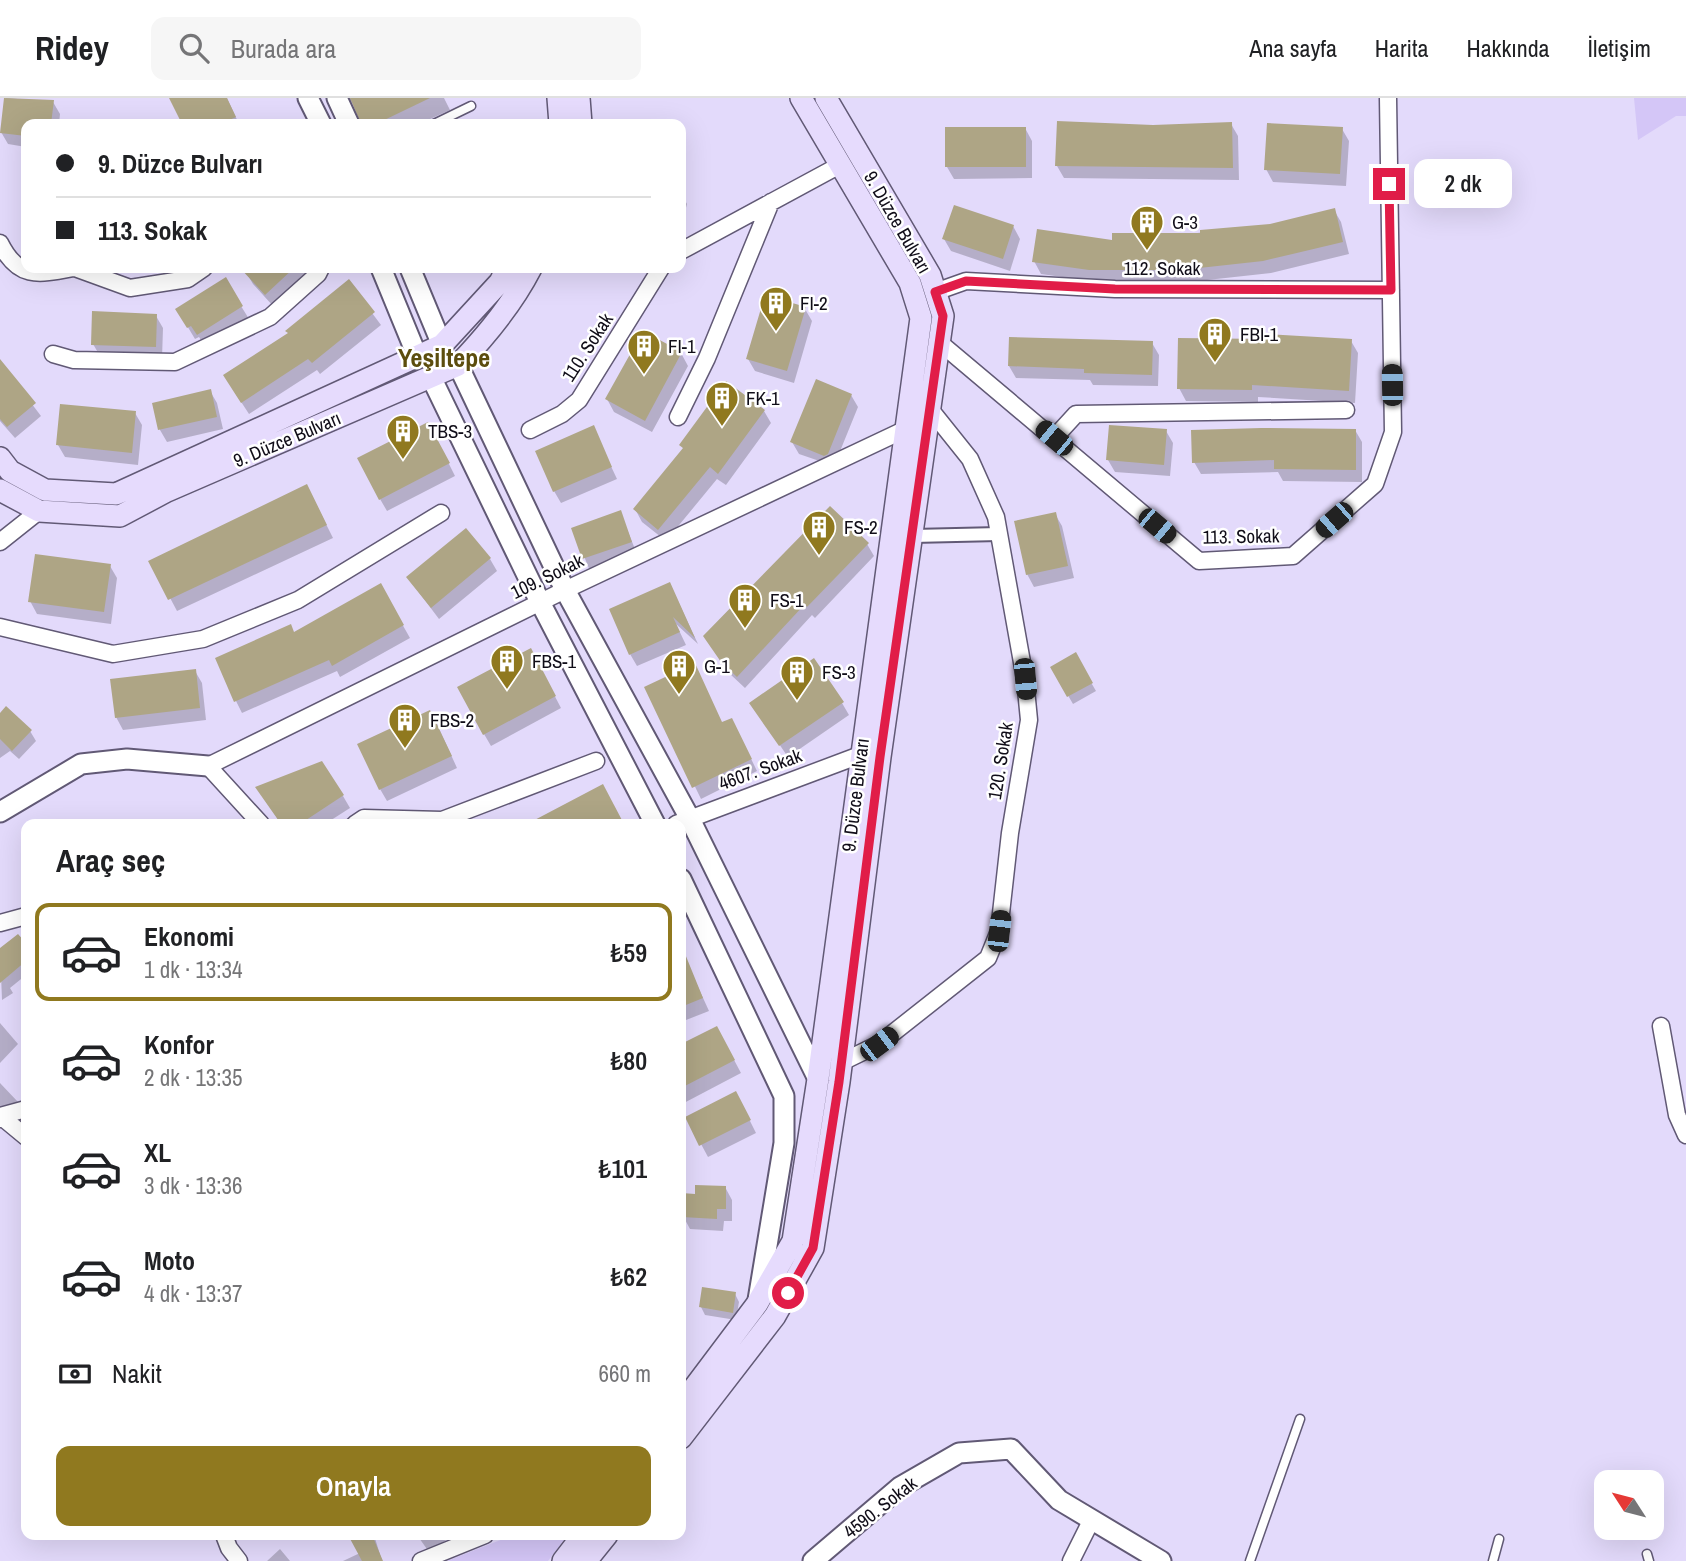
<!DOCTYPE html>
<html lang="tr">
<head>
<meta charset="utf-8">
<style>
  :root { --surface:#fff; --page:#f6f6f6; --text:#202124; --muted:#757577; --line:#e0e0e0; --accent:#90791f }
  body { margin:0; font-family:"Archivo Narrow",sans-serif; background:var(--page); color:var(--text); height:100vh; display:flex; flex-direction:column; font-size:26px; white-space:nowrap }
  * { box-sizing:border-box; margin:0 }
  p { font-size:23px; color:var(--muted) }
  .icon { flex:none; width:38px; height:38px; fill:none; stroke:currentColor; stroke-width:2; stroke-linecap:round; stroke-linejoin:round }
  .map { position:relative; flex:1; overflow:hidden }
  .sheet { position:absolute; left:21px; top:721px; width:665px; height:721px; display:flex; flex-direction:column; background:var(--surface); border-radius:14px; box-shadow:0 7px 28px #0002 }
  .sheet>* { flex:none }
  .hud { position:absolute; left:21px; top:21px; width:665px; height:154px; border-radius:14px; box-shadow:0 7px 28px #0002; display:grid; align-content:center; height:154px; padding:0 35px; background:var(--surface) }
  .needle { width:46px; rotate:306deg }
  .controls { position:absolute; left:1594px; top:1372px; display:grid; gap:14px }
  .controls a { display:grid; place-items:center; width:70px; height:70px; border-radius:14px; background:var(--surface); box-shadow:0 7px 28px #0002; font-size:35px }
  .end { position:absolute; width:32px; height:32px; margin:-16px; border:9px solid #e11d48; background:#fff; box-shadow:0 0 0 4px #fff }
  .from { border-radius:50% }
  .bubble { position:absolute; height:49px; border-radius:14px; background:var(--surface); box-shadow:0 7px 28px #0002; font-size:23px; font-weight:600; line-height:49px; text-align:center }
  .car { position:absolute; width:21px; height:42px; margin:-21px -10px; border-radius:9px; box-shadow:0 0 5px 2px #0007; background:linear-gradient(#222 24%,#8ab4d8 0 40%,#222 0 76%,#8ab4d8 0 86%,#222 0) }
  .hud b { display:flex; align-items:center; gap:24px; height:66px; font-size:26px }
  .hud b+b { border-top:2px solid var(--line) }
  .hud i { width:18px; height:18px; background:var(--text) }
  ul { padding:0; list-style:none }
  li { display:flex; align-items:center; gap:21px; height:98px; margin:0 14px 10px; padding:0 21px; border:4px solid transparent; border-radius:14px }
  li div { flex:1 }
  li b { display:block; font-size:26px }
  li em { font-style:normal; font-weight:600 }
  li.selected { border-color:var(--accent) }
  li>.icon { width:63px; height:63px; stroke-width:1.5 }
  h2 { padding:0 35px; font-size:32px; line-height:84px }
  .pay { display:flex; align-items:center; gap:18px; height:77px; padding:0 35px; font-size:26px }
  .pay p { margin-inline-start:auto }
  .cta { display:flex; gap:14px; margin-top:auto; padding:14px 35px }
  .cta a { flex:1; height:80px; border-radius:14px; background:var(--accent); color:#fff; font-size:28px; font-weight:600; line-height:80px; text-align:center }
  header { display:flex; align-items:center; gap:42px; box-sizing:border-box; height:98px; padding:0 35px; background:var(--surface); border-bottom:2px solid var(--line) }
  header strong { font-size:33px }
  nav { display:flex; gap:38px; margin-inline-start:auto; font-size:24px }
  .search { width:490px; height:63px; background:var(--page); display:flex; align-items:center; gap:18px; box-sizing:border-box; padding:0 24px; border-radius:14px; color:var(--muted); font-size:26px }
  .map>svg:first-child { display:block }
  .green { fill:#d4c6f7 }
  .shadow { fill:#0003 }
  .building { fill:#aea585 }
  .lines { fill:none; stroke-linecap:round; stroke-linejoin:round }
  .service-casing { stroke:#615975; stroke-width:11 }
  .pedestrian-casing { stroke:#615975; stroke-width:16 }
  .minor-casing { stroke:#615975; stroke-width:19 }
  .tertiary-casing { stroke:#615975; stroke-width:23 }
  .secondary-casing { stroke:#615975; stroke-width:24 }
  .service { stroke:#fff; stroke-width:8 }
  .pedestrian { stroke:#fff; stroke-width:12 }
  .minor { stroke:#fff; stroke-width:16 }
  .tertiary { stroke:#fff; stroke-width:19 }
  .secondary { stroke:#e6dbfd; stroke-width:21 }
  .route { stroke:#e11d48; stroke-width:9 }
  .labels { text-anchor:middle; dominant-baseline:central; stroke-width:5; stroke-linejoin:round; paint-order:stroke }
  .street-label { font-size:19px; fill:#100d18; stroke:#fff }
  .poi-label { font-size:19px; fill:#100d18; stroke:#fff; text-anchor:start }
  .district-label { font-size:26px; font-weight:bold; fill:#5c4d0e; stroke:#fff }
</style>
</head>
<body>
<header>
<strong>Ridey</strong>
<div class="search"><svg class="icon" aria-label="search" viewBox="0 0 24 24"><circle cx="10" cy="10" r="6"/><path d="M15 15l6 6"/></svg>Burada ara</div>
<nav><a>Ana sayfa</a><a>Harita</a><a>Hakkında</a><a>İletişim</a></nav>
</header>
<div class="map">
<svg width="1686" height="1463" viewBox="0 0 1686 1463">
  <rect width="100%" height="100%" fill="#e3dafb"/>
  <path class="green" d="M1634,0H1686V18H1676L1638,42Z
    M513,1437H568L548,1463H447Z"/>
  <path class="shadow" d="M6,0L53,4L60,16L59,26H26V49L8,46L1,34Z
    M171,0H227L239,26H184Z
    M348,0H444L450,12L419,26H361L356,8Z
    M1231,26L1238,38L1239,82L1064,80L1057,68L1153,29Z
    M1025,30L1032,43V80L954,81L947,69V31Z
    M1342,31L1349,43L1346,88L1273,84L1266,71Z
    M681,95L687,106L681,129Z
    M1334,112L1341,124L1349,156L1271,175L1189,184H1097L1041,176L1034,163L1114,144L1271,127Z
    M1013,128L1020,141L1010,173L951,153L944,141Z
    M250,170H314L273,208L253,186L246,174Z
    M225,182L249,221L205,248L199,239L195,241L177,211Z
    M349,184L381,227L320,276L317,272L249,316L232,290Z
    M805,211L812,223L794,285L755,273L748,261Z
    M156,218L163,230L162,261L100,258L93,246Z
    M1351,243L1358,255L1355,305L1258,299V304L1186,303L1179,290Z
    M1152,245L1159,257L1158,288L1093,287L1090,282L1016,280L1009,268Z
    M681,255L688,268L652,334L614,314L607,301Z
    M0,264L41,318L15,340L0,323Z
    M210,293L217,305L223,331L167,344L160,332L154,306Z
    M851,297L858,309L834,368L799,356L792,344Z
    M764,313L771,325L726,387L717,381L666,443L642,424L635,411L684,351L681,347Z
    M135,315L142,327L138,367L65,359L58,347Z
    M593,330L617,381L561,405L554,393Z
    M1355,332L1362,344V384L1283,383L1278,374L1201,376L1194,364Z
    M1166,333L1173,345L1170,378L1115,374L1108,362Z
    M435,338L455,378L387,413L380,401Z
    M313,400L333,440L177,513L151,464Z
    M620,414L637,456L590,473L573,431Z
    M1055,416L1062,428L1074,480L1034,489L1027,476Z
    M867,446L874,458L815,520L812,517L745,590L730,576L705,538L753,487L755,489Z
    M490,461L497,473L439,521L408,480Z
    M110,468L117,480L111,526L37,516L30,503Z
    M670,486L698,546L676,526L686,547L637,568L630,556Z
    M380,487L410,540L340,579L337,573L242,615L236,603L294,536Z
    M1075,557L1096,593L1073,606L1052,570Z
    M537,564L561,610L491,648L484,636Z
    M195,573L202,585L206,622L123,632L116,619Z
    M647,590L738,634L757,673L701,701Z
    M842,605L849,617L788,659L759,617Z
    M0,617L30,633L36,643L19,661L10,653L0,660Z
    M437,626L457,670L387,703L380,691Z
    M343,698L350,710L325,726H281L265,701Z
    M18,838L26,848V877L10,890L13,895L2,902L0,853Z
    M688,867L709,913L681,924V870Z
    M0,925L18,946L0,965Z
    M717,930L741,975L682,1006L681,948Z
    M0,985L18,1004L11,1013L0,1014Z
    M742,1007L756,1035L708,1059L687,1020Z
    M725,1089L732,1102V1123H724L723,1133L690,1131L683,1118L696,1097Z
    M735,1196L739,1204L736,1222L705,1217L701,1209Z
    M350,1437H374L382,1463H343L360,1455Z
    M417,1437H452V1438L429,1454Z
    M280,1451L290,1463H267Z"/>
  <path class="building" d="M4,0L54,2L51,26H26V38L0,35Z
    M169,0H227L236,19L220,26H182Z
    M350,0H430L376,26H361Z
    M1057,23L1153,27L1232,24L1233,70L1055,68Z
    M1267,25L1343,29L1340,76L1264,72Z
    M945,29H1026V69H945Z
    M954,107L1014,127L1003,161L942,141Z
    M1335,110L1343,144L1263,163L1181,172H1089L1032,164L1037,131L1112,142V135H1200V132L1270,126Z
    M240,170H294L265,197Z
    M226,179L243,208L197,237L191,228L187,230L175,211Z
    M349,181L375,214L312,265L308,261L241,305L223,277L288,235L285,233Z
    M765,197L806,209L787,273L746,261Z
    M92,213L157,216L156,249L91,247Z
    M643,233L682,254L645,323L605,301Z
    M1266,236L1352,241L1349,293L1252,287V292L1177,291L1178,240L1266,241Z
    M1009,239L1153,243L1152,277L1084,275V271L1008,268Z
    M0,261L36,305L7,329L0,321Z
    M816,281L852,296L828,356L824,358L790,344Z
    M726,283L765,312L718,376L710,369L658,432L633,411L683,350L679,347Z
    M211,291L217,319L158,332L152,305Z
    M60,306L136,313L132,355L56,347Z
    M428,324L450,365L379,402L357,360Z
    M594,327L612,369L553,394L535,353Z
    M1109,327L1167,331L1164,367L1106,362Z
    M1261,330L1356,331V372L1274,371V362L1192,365L1191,332Z
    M307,386L327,427L168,502L148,463Z
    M830,408L869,445L807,509L805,506L737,579L721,564L703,538Z
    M621,412L632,444L582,461L571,430Z
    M1056,414L1068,468L1026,477L1014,423Z
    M466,430L491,460L431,510L406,479Z
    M35,456L111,466L104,514L28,504Z
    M670,484L695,540L673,519L680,534L629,557L609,511Z
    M381,485L404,527L332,568L329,562L234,604L215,560L291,526L294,534Z
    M531,550L556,598L483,637L457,589Z
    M1076,554L1093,585L1067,599L1050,569Z
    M814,560L844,604L779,648L749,605Z
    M695,565L722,624L732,620L752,661L692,690L644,589Z
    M196,571L200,610L115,620L110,581Z
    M6,608L32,632L12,653L0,641V615Z
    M430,612L452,658L379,692L357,646Z
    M322,663L344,697L300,726H281L255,689Z
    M603,686L624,726H527Z
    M18,836L26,845V863L0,885V850Z
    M681,846L703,900L681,909Z
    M717,928L735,962L681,990V946Z
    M736,993L751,1022L699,1048L685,1019Z
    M695,1087L726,1088V1111H717V1121L682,1119V1095L695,1096Z
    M702,1189L736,1194L733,1215L699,1209Z
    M348,1437H372L383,1463H362Z"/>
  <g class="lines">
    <defs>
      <path id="service" d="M434,26L471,8
        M1647,1456L1649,1463
        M1250,1463L1300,1321
        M1493,1463L1499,1441"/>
      <path id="pedestrian" d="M913,438L999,436"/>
      <path id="minor" d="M0,145C18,181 37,177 73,170
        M681,153L840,67
        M75,170L130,190L188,181L204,170
        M935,194L966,183L1115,191L1391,192
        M939,244L1199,463L1293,458L1375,386L1393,334L1388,0
        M53,256L74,262L175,264L270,219L318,176L321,170
        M678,319L707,260L771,104
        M530,332L562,316L579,302L661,170
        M1054,340L1076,316L1346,312
        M0,444L39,413
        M0,529L113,556L203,541L298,502L441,415
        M261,726L208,668L565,492L906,331
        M355,726L364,720L442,722L596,663
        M676,726L860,657
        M0,825L26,818
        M1661,928L1677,1017L1686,1037
        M842,964L879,946L988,860L999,833L1010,735L1029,622L1025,581L996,419L970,361L930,311
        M0,1018L26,1011
        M0,1021L3,1020L26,1039
        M224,1437L229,1450L239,1463
        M421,1463L485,1437
        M1071,1463L1092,1421"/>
      <path id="tertiary" d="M308,0L321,26
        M337,0L349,26
        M381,170L418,260
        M410,170L442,247
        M458,267L565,492L689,719L818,981
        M431,279L540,504L655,726
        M0,714L81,666L127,661L208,668
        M681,781L784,998V1045L758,1202
        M813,1463L900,1389L959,1355L1011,1351L1059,1402L1161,1463"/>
      <path id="secondary" d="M558,0L560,26
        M579,0L581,26
        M0,360L10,373L45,392L116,396L442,247L500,184L507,170
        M0,392L39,413L120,418L167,393L458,267C487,237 512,207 531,170
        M681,1307L757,1206L793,1143L818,981L921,220L910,185L801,0
        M681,1340L775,1218L813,1150L839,984L880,659L943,218L930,177L826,0
        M563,1463L583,1437
        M586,1463L607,1437"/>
    </defs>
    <use href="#service" class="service-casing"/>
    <use href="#pedestrian" class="pedestrian-casing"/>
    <use href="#minor" class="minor-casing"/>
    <use href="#tertiary" class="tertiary-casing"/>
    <use href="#secondary" class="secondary-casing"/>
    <use href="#service" class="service"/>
    <use href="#pedestrian" class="pedestrian"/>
    <use href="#minor" class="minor"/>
    <use href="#tertiary" class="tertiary"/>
    <use href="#secondary" class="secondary"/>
  </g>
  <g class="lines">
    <path class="route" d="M788,1195L813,1150L839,984L880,659L943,218L935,194L966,183L1115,191L1391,192L1389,86"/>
  </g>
  <defs>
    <symbol id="building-pin" viewBox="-11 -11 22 30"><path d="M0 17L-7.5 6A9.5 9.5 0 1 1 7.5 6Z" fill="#90791f" stroke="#fff"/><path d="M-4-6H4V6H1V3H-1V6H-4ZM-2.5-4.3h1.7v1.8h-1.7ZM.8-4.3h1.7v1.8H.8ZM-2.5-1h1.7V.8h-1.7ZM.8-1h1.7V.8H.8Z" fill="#fff"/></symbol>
  </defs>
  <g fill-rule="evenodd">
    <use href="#building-pin" x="1128" y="105" width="38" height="52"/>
    <use href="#building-pin" x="757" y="186" width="38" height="52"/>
    <use href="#building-pin" x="1196" y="217" width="38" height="52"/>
    <use href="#building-pin" x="625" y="229" width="38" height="52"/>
    <use href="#building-pin" x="703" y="281" width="38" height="52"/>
    <use href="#building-pin" x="384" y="314" width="38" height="52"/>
    <use href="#building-pin" x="800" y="410" width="38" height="52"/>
    <use href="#building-pin" x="726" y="483" width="38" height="52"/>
    <use href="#building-pin" x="488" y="544" width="38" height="52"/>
    <use href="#building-pin" x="660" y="549" width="38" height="52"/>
    <use href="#building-pin" x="778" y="555" width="38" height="52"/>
    <use href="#building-pin" x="386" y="603" width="38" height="52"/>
  </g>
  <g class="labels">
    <g class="street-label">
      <text transform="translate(898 124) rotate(60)">9. Düzce Bulvarı</text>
      <text x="1162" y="170">112. Sokak</text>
      <text transform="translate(587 249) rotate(-57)">110. Sokak</text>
      <text transform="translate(287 341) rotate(-23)">9. Düzce Bulvarı</text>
      <text transform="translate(1241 438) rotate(-1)">113. Sokak</text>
      <text transform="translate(547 478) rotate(-26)">109. Sokak</text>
      <text transform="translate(1000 663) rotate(-81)">120. Sokak</text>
      <text transform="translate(760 671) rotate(-20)">4607. Sokak</text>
      <text transform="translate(855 697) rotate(-83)">9. Düzce Bulvarı</text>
      <text transform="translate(880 1409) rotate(-38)">4590. Sokak</text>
    </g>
    <g class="poi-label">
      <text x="1172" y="124">G-3</text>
      <text x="800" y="205">FI-2</text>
      <text x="1240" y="236">FBI-1</text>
      <text x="668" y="248">FI-1</text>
      <text x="746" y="300">FK-1</text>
      <text x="428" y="333">TBS-3</text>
      <text x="844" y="429">FS-2</text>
      <text x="770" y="502">FS-1</text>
      <text x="532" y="563">FBS-1</text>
      <text x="704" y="568">G-1</text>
      <text x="822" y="574">FS-3</text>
      <text x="430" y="622">FBS-2</text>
    </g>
    <g class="district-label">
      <text x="444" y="259">Yeşiltepe</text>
    </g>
  </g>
</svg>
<div class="controls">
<a><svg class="needle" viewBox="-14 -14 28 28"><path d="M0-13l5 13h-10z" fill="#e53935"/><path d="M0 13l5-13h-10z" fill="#757577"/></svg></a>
</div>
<i class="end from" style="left:788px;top:1195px"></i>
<i class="end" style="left:1389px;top:86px"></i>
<div class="bubble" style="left:1414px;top:61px;width:98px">2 dk</div>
<i class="car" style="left:1392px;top:287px;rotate:359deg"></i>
<i class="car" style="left:1054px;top:340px;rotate:310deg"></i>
<i class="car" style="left:1334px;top:422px;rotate:229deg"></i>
<i class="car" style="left:1157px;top:428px;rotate:130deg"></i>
<i class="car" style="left:1025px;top:581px;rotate:175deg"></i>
<i class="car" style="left:999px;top:833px;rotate:7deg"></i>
<i class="car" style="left:879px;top:946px;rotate:53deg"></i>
<div class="hud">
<b><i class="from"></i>9. Düzce Bulvarı</b>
<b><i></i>113. Sokak</b>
</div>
<section class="sheet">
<h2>Araç seç</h2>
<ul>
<li class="selected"><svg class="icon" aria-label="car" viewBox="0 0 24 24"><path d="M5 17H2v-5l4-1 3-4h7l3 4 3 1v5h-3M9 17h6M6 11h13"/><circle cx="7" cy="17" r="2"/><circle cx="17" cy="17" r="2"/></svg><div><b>Ekonomi</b><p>1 dk · 13:34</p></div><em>₺59</em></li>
<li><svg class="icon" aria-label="car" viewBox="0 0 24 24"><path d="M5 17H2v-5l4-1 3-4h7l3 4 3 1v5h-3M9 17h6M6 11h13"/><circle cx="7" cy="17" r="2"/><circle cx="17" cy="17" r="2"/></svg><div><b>Konfor</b><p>2 dk · 13:35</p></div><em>₺80</em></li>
<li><svg class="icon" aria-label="car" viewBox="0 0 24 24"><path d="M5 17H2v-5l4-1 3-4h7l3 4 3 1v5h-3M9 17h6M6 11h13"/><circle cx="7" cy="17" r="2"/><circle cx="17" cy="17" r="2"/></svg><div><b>XL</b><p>3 dk · 13:36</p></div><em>₺101</em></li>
<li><svg class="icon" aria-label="car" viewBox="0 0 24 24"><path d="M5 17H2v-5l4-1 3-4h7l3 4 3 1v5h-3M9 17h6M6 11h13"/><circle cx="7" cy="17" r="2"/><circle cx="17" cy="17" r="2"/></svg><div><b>Moto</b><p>4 dk · 13:37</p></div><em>₺62</em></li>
</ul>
<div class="pay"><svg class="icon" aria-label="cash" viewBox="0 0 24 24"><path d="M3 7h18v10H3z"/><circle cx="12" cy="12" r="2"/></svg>Nakit<p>660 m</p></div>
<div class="cta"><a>Onayla</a></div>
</section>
</div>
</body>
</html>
